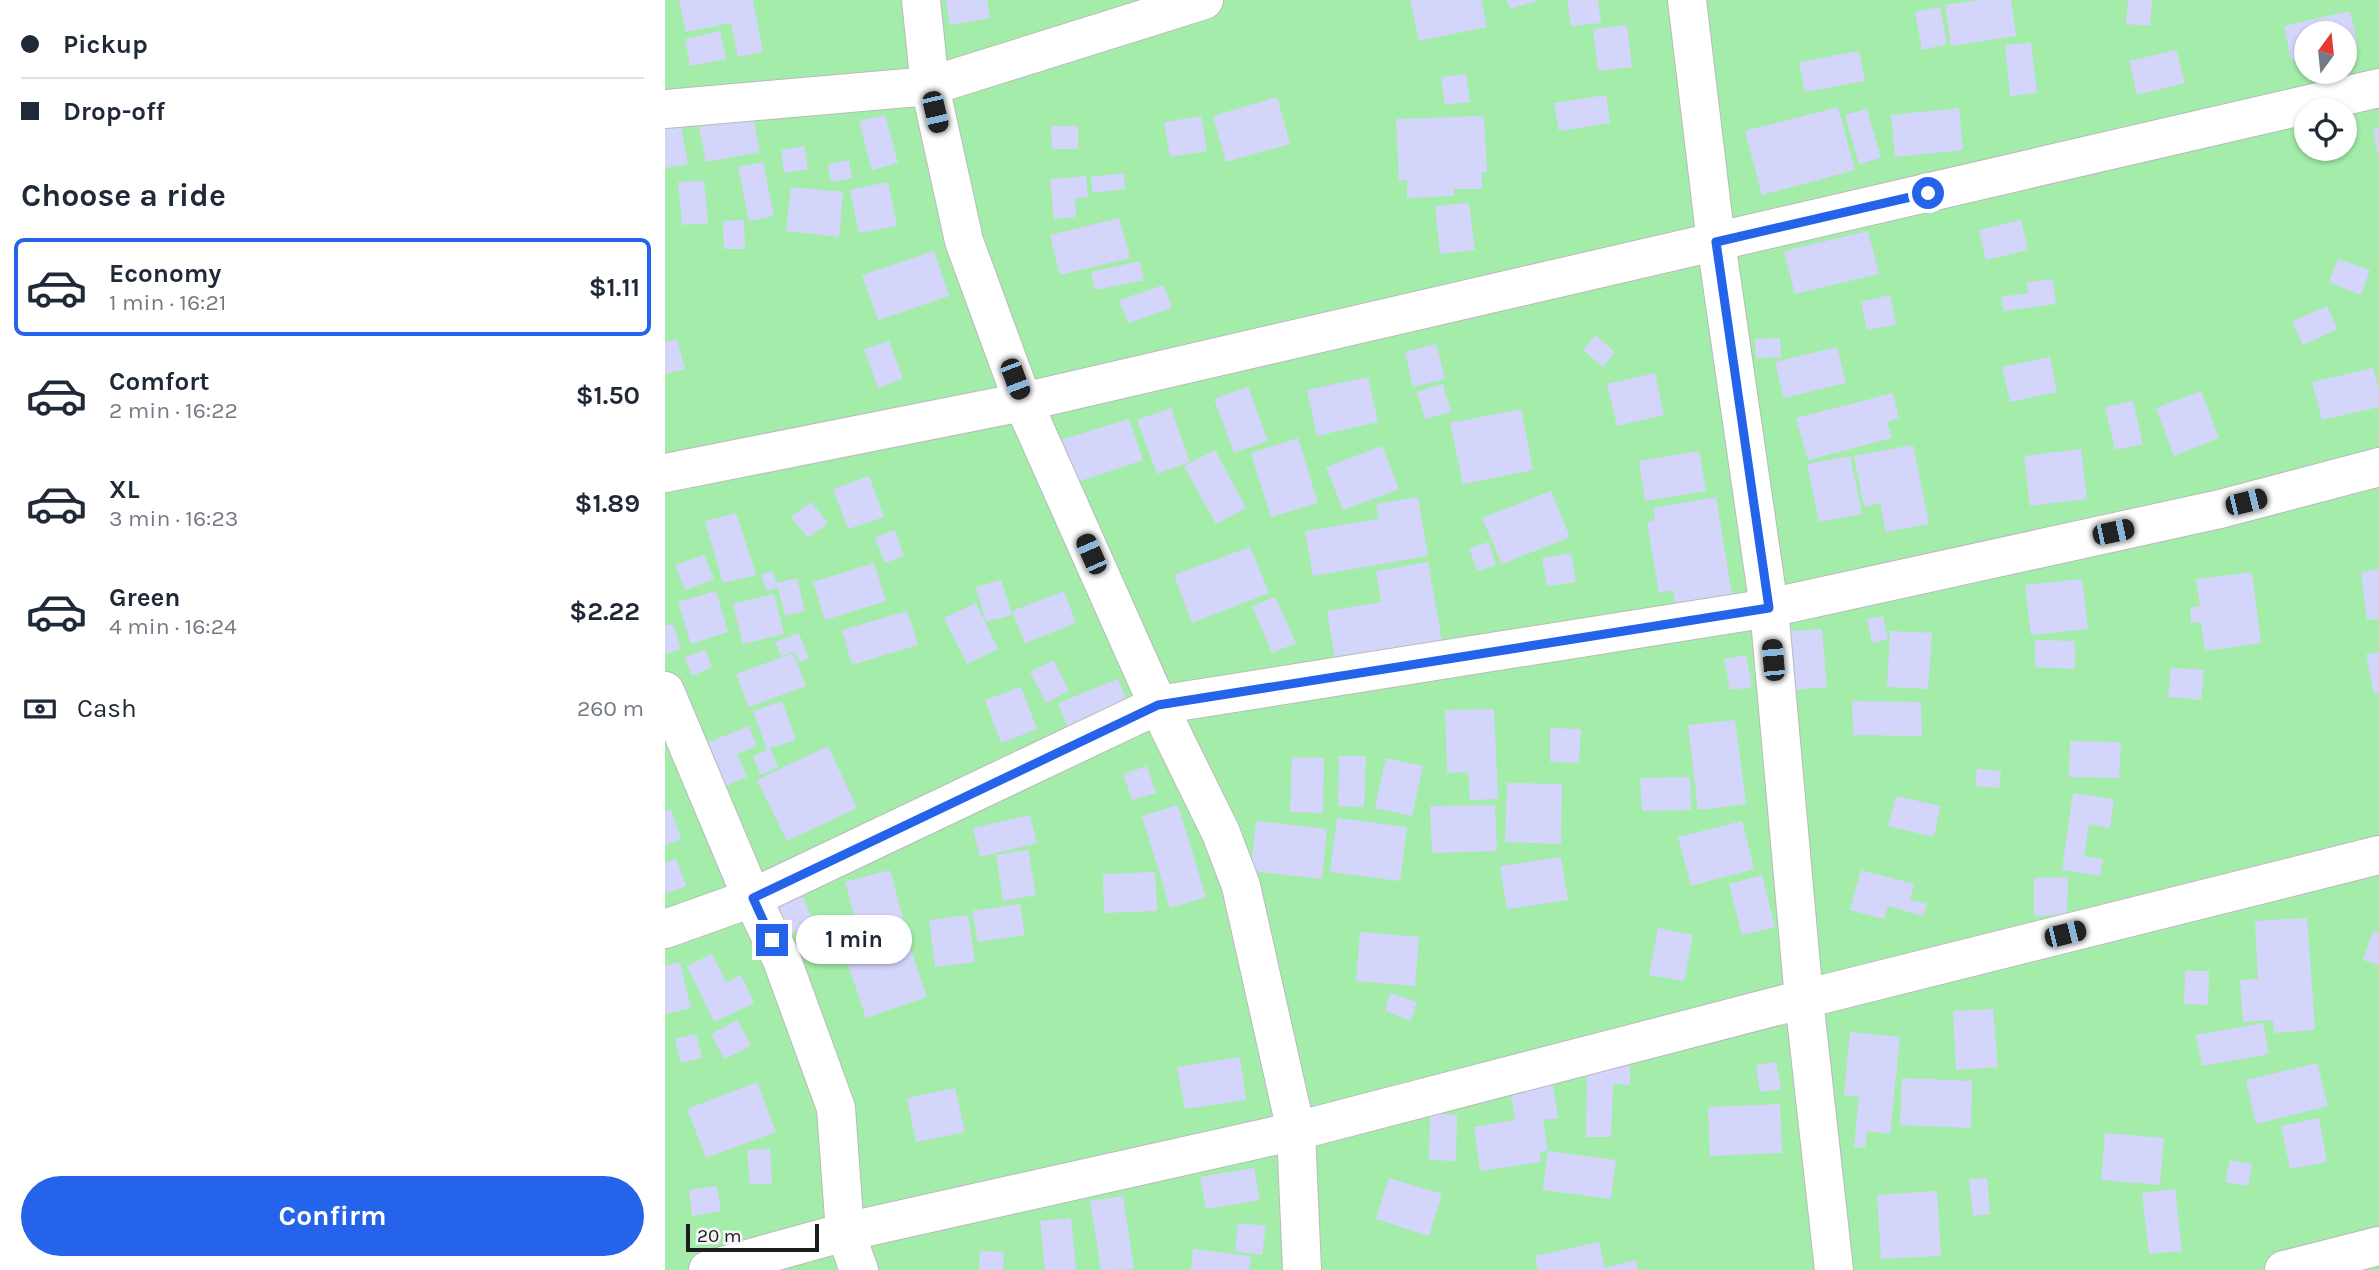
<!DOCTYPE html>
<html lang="en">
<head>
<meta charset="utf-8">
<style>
  :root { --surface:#fff; --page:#f2f2f3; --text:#1f2937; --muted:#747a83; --line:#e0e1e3; --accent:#2563eb }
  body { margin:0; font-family:Karla,sans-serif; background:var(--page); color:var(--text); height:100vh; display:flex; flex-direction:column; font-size:26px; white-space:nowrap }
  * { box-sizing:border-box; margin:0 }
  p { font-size:23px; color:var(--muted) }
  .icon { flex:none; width:38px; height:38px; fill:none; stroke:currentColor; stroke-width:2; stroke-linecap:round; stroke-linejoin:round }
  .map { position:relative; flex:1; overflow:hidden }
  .panel { display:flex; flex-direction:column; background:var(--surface); width:665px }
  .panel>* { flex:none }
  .top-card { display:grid; align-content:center; height:154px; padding:0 21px; background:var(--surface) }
  .needle { width:46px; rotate:15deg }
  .buttons { position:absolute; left:1629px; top:21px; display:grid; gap:14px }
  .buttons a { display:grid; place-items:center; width:63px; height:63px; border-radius:50%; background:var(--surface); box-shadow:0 2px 5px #0004; font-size:35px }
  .scale { position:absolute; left:21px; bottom:18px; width:133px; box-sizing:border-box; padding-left:7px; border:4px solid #1c1c1d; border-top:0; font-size:19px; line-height:24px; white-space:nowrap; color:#1c1c1d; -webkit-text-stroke:5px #f6f6f7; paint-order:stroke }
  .end { position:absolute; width:32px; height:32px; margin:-16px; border:9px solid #2563eb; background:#fff; box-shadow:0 0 0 4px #fff }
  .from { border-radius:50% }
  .bubble { position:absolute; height:49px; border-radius:24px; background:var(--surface); box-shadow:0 2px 5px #0004; font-size:23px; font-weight:700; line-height:49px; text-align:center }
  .car { position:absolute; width:21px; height:42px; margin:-21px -10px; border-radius:9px; box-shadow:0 0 5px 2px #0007; background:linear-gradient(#222 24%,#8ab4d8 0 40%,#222 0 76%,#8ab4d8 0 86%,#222 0) }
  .top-card b { display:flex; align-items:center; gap:24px; height:66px; font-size:26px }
  .top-card b+b { border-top:2px solid var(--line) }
  .top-card i { width:18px; height:18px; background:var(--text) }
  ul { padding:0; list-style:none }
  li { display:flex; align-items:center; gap:21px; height:98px; margin:0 14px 10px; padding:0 7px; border:4px solid transparent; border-radius:10px }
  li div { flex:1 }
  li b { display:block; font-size:26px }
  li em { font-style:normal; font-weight:700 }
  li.selected { border-color:var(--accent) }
  li>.icon { width:63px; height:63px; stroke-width:1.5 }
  h2 { padding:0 21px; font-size:32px; line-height:84px }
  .pay { display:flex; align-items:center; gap:18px; height:77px; padding:0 21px; font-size:26px }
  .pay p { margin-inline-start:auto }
  .action { display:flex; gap:14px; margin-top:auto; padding:14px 21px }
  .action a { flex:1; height:80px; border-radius:42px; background:var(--accent); color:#fff; font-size:28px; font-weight:700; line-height:80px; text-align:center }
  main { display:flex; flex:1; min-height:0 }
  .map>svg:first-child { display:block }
  .green { fill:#a4ecaa; fill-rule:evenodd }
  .building { fill:#d4d5fb }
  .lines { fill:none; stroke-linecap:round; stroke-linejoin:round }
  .street-casing { stroke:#bababc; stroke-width:40 }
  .street { stroke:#fff; stroke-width:38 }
  .route { stroke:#2563eb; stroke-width:9 }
</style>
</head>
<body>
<main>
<section class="panel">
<div class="top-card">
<b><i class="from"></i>Pickup</b>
<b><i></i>Drop-off</b>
</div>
<h2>Choose a ride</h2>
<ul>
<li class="selected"><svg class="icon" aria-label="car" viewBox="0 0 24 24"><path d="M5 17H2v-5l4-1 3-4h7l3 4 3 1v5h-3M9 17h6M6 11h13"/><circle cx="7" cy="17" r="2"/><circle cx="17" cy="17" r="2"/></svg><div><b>Economy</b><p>1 min · 16:21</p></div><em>$1.11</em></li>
<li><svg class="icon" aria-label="car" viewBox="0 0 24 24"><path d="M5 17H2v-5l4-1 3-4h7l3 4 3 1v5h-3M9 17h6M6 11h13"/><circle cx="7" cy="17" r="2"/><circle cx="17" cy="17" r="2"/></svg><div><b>Comfort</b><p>2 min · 16:22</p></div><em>$1.50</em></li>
<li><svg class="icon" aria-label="car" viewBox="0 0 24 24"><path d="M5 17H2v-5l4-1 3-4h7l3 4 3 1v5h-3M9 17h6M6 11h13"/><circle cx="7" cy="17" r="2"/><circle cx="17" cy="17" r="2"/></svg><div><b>XL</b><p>3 min · 16:23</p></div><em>$1.89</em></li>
<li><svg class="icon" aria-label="car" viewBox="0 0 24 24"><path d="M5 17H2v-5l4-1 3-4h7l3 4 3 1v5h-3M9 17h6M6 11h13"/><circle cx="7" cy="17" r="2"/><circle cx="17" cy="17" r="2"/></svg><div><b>Green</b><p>4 min · 16:24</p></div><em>$2.22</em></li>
</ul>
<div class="pay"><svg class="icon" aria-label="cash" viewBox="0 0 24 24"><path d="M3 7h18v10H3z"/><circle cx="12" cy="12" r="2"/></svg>Cash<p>260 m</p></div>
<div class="action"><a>Confirm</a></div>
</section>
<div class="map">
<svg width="1714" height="1270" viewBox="0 0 1714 1270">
  <rect width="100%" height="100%" fill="#f6f6f7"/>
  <path class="green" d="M0,0H1714V1270H0ZM1642,33H1680V72H1642ZM1642,110H1680V149H1642Z"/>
  <path class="building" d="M14,0H88L98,52L73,57L66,23L21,32Z
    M281,0H322L325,18L285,25Z
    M745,0H816L822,27L754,41Z
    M842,0H872V1L845,9Z
    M902,0H933L936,23L906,26Z
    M1314,0H1346L1351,36L1286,46L1280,5Z
    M1463,0H1487L1485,26L1461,24Z
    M1275,7L1282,44L1257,50L1250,12Z
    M1685,11L1693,45L1680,48V33H1642V57L1626,60L1619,26Z
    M962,25L967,67L933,71L928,29Z
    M55,31L61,59L25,66L20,39Z
    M1366,43L1372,93L1345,96L1340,45Z
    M1511,50L1520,83L1472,95L1464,61Z
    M1194,51L1200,81L1140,92L1134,62Z
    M801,74L805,102L780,105L776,77Z
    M941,95L945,123L894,131L889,103Z
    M612,97L625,144L561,162L548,116Z
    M1173,107L1190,170L1097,195L1080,131Z
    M1294,108L1298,150L1230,157L1226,115Z
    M1202,109L1216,158L1194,164L1180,115Z
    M220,115L233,163L207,170L194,121Z
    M536,116L542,151L505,157L499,122Z
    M819,116L822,172H817V189H789V196L742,198V180L734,181L731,119Z
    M88,118L95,152L41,162L34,127Z
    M16,126L23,164L0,168V129Z
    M386,126H413V149H387Z
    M1714,128V155H1713L1708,129Z
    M139,146L143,169L119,173L116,150Z
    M184,160L187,178L166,182L163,164Z
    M98,162L109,216L84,221L73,167Z
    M459,173L460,189L428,193L426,177Z
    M421,176L423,197L410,199L411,217L389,219L385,179Z
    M39,181L43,223L17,225L13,182Z
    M223,182L232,226L194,233L185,190Z
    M126,187L178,192L174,237L121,231Z
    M804,203L810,250L775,254L770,206Z
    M454,218L465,258L395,275L385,235Z
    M79,220L80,249H59L58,221Z
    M1356,220L1363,250L1321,260L1314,230Z
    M1203,231L1214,274L1130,294L1119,251Z
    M269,251L284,296L213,320L197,275Z
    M1673,259L1705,270L1696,295L1664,282Z
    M475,261L479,280L430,290L426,272Z
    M1388,279L1391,304L1339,311L1336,297L1363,293L1362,282Z
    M499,285L507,308L463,323L454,300Z
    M1225,295L1231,325L1202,330L1196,302Z
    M1662,306L1673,329L1638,345L1627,322Z
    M930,335L950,352L938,367L918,350Z
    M1115,338L1116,357L1091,358L1090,339Z
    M12,339L20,369L0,374V342Z
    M224,341L238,379L213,388L199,349Z
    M771,344L780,379L748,387L740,352Z
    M1172,347L1181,383L1119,398L1110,362Z
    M1385,357L1392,392L1345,402L1337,367Z
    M1708,368L1714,391V407L1657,420L1647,382Z
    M990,373L999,415L952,426L942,384Z
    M703,377L713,422L652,436L642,390Z
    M778,384L786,412L760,419L752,392Z
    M583,387L603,441L569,453L549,399Z
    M1536,391L1554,438L1509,456L1491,408Z
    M1228,393L1234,418L1222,422L1227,438L1143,460L1131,418Z
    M1468,401L1478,444L1450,450L1440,407Z
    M506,408L525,462L492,474L472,420Z
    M856,409L868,470L798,484L785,423Z
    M464,419L478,460L409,483L395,440Z
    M633,438L653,503L606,517L586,453Z
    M1248,445L1264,524L1221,532L1215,503L1199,507L1189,456Z
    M717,446L734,489L678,510L661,467Z
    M1416,449L1422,499L1365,506L1359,456Z
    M550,450L581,508L551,524L519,466Z
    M1034,451L1041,491L980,501L974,461Z
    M1185,456L1197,514L1154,522L1142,464Z
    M204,476L219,517L183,529L168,489Z
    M886,491L905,537L837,564L817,518Z
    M753,497L763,556L648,576L640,531L714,519L711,504Z
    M1051,497L1067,594L1010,603L1008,590L994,593L982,522L990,520L988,508Z
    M146,502L163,523L143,538L126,517Z
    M71,513L91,575L58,583L40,521Z
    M230,530L239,556L220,563L210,537Z
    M824,542L831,565L812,571L804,548Z
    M585,547L604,593L527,623L509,575Z
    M906,553L911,582L882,586L877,558Z
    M39,555L49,579L20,590L10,565Z
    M763,562L778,647L671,665L662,611L716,602L711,571Z
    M209,563L221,601L160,620L148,582Z
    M1714,569V619L1702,620L1696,572Z
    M107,571L112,583L132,578L140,611L120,616L113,588L102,591L96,575Z
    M1587,572L1596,643L1540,651L1536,622L1526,623L1525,607L1535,606L1531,579Z
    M1417,579L1423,629L1366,635L1360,585Z
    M336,580L347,615L321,622L311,587Z
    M51,591L63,632L26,644L13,602Z
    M399,591L411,623L360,643L347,611Z
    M109,594L119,634L78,644L68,604Z
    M610,597L631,643L607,653L587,606Z
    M311,603L333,649L302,664L279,618Z
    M242,611L253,645L187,665L177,630Z
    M1218,616L1223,639L1207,643L1202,619Z
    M8,624L16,649L0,654V626Z
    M1157,629L1162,687L1130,690L1125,631Z
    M1225,631L1267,633L1263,689L1222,687Z
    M134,633L144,659L134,662L129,651L116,656L110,642Z
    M1370,640L1410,641V669L1370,667Z
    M40,650L47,667L27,676L20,657Z
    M1714,652V693L1709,694L1701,654Z
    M128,653L141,686L84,707L71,674Z
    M1081,655L1087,687L1065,690L1059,659Z
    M388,660L404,691L381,703L365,672Z
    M1506,668L1539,670L1536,700L1503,697Z
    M453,679L464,706L403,729L393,703Z
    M356,687L372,729L336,743L320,700Z
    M117,701L131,740L105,748L113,767L96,775L88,756L102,750L88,711Z
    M1187,701L1256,702L1257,736L1188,735Z
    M829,709L833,799L805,800L803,772L782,773L780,710Z
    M1070,720L1081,804L1033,810L1023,725Z
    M84,726L92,746L72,754L82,777L58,787L39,744Z
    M885,728L916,729L914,763L885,762Z
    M1405,741L1456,742L1454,778L1404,777Z
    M163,746L192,808L122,841L92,780Z
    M674,756H701L699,807L673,806Z
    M627,757L659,758L658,813L625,812Z
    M721,758L758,766L747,816L710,808Z
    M482,766L491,793L467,800L458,774Z
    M1312,769L1336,771L1334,788L1310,786Z
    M1025,777L1026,810L977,811L975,778Z
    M842,783L897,784L896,844L840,842Z
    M1408,793L1449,799L1445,828L1424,824L1419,856L1438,859L1435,876L1397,870Z
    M1231,796L1275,806L1269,837L1223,826Z
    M513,805L541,897L505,908L477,816Z
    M830,805L832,851L767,853L765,806Z
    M6,809L16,839L0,845V812Z
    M365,815L372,843L315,857L308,828Z
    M672,818L742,827L735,881L665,872Z
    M591,821L662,829L657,879L586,871Z
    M1077,821L1089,869L1026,886L1013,837Z
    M363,850L371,895L338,901L331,855Z
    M896,857L903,900L842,909L835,866Z
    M11,858L21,886L0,894V863Z
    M225,870L243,936L198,948L180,882Z
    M1196,870L1249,884L1245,900L1262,904L1258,916L1223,906L1219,919L1185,910Z
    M490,872L492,911L439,913L438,874Z
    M1097,875L1110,927L1077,935L1064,884Z
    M1403,877L1402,915L1369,916V878Z
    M135,890L150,924L124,934L110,900Z
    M355,904L360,935L313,942L307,911Z
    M303,915L310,962L270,967L264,920Z
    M1642,918L1650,1030L1609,1033L1608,1020L1578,1022L1575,980L1593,979L1590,921Z
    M993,928L1028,935L1019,981L984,975Z
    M1708,931L1714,933V965L1698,960Z
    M695,932L754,937L750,986L691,981Z
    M243,941L262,997L201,1018L182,962Z
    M47,954L61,982L76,975L89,1003L49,1022L22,966Z
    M15,962L26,1008L0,1014V966Z
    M1520,971H1544L1543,1005L1519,1004Z
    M725,993L752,1002L746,1021L720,1011Z
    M1328,1009L1333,1067L1291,1070L1288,1011Z
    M72,1020L86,1046L59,1059L46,1034Z
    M1598,1023L1604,1054L1537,1066L1531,1035Z
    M1185,1032L1235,1037L1225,1134L1202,1131L1200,1148L1189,1147L1194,1097L1179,1095Z
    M31,1034L37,1058L16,1063L10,1039Z
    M575,1057L581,1100L520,1109L512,1067Z
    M922,1060H965V1085L948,1084L946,1137H921Z
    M1111,1062L1116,1089L1095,1092L1091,1065Z
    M1652,1063L1663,1106L1591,1124L1581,1080Z
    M886,1073L893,1118L878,1120L883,1151L875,1152L876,1162L815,1171L809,1127L850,1120L844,1079Z
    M1237,1078L1307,1081L1306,1128L1235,1125Z
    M92,1082L111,1132L41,1158L22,1109Z
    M290,1088L300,1132L251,1142L242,1098Z
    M1115,1104L1117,1153L1045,1156L1043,1107Z
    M765,1114L792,1115L791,1161L764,1160Z
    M1654,1118L1662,1162L1625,1169L1616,1126Z
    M1440,1133L1499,1138L1495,1185L1436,1180Z
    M105,1149L107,1183L85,1185L82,1150Z
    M883,1151L951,1160L946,1199L878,1190Z
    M1565,1160L1587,1164L1583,1186L1560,1182Z
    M589,1168L595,1200L541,1209L535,1177Z
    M724,1178L777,1194L764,1236L711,1219Z
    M1322,1178L1325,1214L1308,1216L1304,1179Z
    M52,1186L56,1211L27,1216L24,1190Z
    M1510,1189L1517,1251L1484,1254L1477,1193Z
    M1272,1191L1276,1256L1216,1259L1212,1195Z
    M458,1196L469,1269L436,1270L425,1201Z
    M406,1218L411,1270H380L375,1221Z
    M573,1223L601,1226L597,1255L570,1251Z
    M934,1242L940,1268L971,1260L973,1270H873L870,1256Z
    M528,1249L586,1256L584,1270H526Z
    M315,1251L339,1252L338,1270H314Z"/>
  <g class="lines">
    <defs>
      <path id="street" d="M256,0L265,86L299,241L358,402L493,705L556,833L576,886L631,1131L637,1270
        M1022,0L1051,242L1104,608L1139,999L1169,1270
        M0,109L265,86L539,0
        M0,473L358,402L1714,88
        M0,691L87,898L117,960L171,1108L180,1232L194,1270
        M0,929L87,898L493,705L1104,608L1555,509L1714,467
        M43,1270L180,1232L631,1131L1139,999L1714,855
        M1619,1270L1714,1246"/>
    </defs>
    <use href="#street" class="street-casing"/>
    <use href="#street" class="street"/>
  </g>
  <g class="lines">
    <path class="route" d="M107,940L88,898L493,705L1104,608L1051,242L1263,193"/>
  </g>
</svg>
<div class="buttons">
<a><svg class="needle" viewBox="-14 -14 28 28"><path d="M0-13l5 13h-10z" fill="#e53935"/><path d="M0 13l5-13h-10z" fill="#747a83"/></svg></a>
<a><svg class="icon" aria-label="locate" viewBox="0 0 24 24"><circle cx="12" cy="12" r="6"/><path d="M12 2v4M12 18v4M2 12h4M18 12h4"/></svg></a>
</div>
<div class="scale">20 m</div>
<i class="end from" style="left:1263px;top:193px"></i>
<i class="end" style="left:107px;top:940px"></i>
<div class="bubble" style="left:131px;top:915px;width:116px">1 min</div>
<i class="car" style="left:270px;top:112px;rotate:167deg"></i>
<i class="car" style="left:350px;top:379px;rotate:159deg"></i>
<i class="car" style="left:1581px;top:502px;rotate:76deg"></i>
<i class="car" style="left:1448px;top:532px;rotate:78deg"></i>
<i class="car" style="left:426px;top:554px;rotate:336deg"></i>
<i class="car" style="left:1108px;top:660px;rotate:355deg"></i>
<i class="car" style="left:1400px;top:934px;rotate:76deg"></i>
</div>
</main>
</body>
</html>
